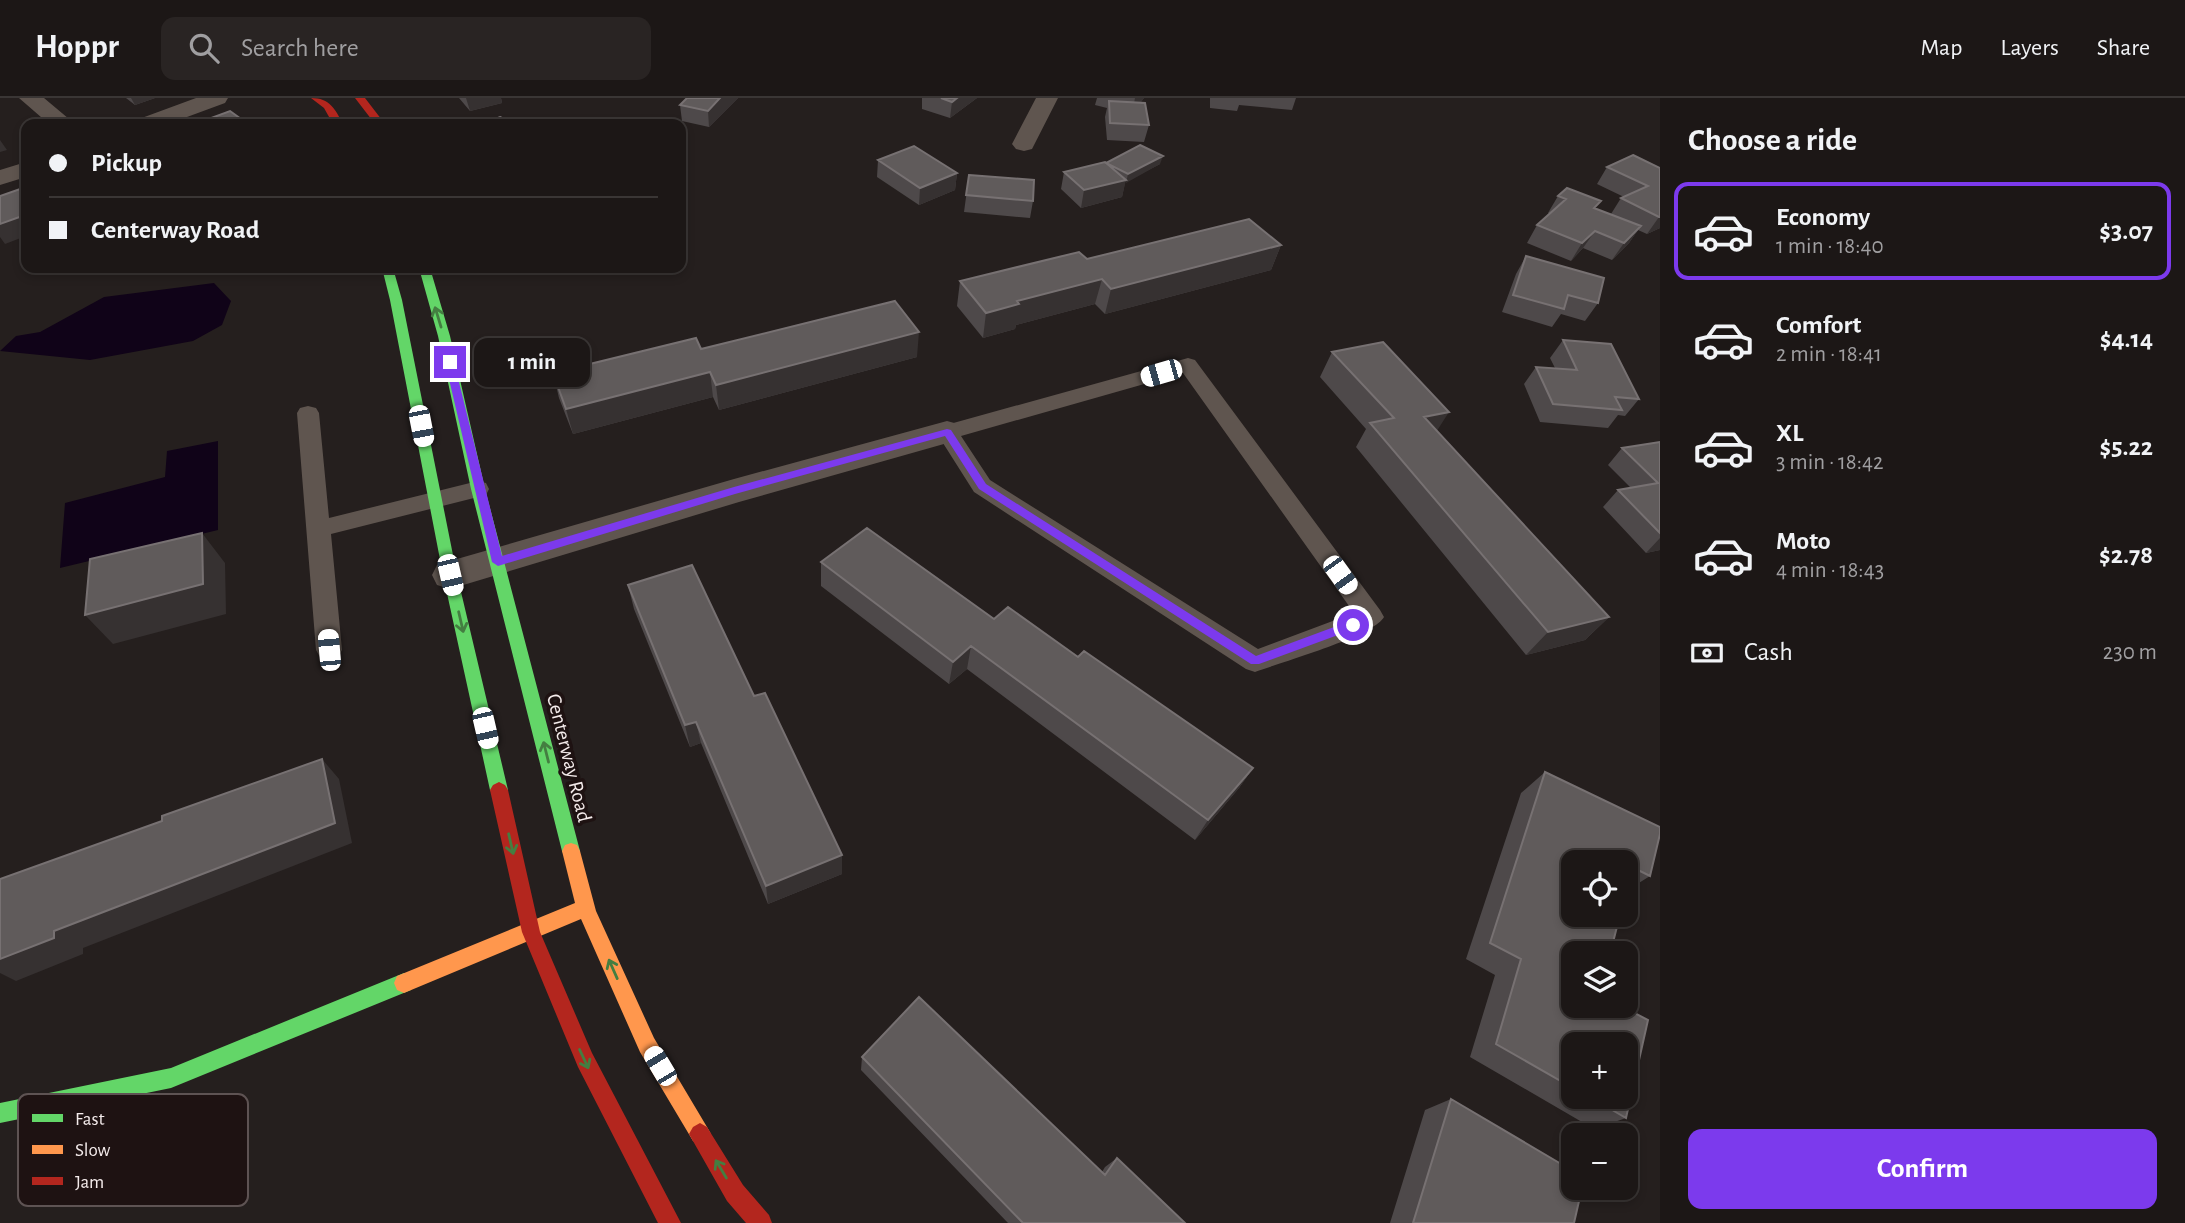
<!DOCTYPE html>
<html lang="en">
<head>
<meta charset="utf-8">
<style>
  :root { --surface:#1c1716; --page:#292423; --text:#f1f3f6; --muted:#a09fa1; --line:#3a3635; --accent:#7c3aed }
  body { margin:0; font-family:"Alegreya Sans",sans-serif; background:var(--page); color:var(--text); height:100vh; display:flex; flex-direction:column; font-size:26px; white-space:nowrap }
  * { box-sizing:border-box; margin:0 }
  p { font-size:23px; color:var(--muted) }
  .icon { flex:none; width:38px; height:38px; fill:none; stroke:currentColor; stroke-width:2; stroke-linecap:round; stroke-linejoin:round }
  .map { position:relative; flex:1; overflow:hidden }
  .panel { display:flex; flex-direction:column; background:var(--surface); width:525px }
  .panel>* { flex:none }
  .hud { position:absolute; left:21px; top:21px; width:665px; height:154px; border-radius:14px; box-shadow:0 4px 10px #0003,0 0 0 2px var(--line); display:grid; align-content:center; height:154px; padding:0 28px; background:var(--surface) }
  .buttons { position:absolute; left:1561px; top:752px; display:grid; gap:14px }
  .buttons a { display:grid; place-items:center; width:77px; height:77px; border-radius:14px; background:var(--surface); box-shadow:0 4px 10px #0003,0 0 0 2px var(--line); font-size:35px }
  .end { position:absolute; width:32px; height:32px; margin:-16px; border:9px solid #7c3aed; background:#fff; box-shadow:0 0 0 4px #fff }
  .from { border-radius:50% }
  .bubble { position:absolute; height:49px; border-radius:14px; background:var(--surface); box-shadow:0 4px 10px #0003,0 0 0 2px var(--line); font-size:23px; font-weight:700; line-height:49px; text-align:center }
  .car { position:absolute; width:21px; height:42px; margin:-21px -10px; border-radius:9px; box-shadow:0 0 5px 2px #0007; background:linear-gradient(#fff 24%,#345 0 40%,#fff 0 76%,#345 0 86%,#fff 0) }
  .hud b { display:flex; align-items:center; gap:24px; height:66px; font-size:26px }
  .hud b+b { border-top:2px solid var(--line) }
  .hud i { width:18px; height:18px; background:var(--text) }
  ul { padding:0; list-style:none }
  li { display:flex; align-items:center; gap:21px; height:98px; margin:0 14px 10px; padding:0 14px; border:4px solid transparent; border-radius:14px }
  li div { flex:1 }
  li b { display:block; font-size:26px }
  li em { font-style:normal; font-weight:700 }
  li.on { border-color:var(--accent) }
  li>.icon { width:63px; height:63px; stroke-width:1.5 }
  h2 { padding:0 28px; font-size:32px; line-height:84px }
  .pay { display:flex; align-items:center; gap:18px; height:77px; padding:0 28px; font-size:26px }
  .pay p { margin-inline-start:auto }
  .cta { display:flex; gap:14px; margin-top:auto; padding:14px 28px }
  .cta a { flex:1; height:80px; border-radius:14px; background:var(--accent); color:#fff; font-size:28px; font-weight:700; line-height:80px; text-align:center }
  header { display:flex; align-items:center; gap:42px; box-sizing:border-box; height:98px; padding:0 35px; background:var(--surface); border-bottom:2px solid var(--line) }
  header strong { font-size:33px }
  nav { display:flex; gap:38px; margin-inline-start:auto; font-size:24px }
  .search { width:490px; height:63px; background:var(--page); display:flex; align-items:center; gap:18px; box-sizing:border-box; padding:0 24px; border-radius:14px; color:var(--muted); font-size:26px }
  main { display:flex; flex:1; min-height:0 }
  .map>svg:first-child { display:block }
  .water { fill:#100318 }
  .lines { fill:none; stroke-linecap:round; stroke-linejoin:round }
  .lane { fill:#5f554f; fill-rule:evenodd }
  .street { fill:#5f554f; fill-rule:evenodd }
  .fast { fill:#63d668; fill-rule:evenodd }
  .slow { fill:#ff974d; fill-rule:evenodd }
  .jam { fill:#b3261e; fill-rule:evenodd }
  .wall { fill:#4e494a; fill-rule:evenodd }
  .shaded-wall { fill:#363131 }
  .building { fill:#605b5b; stroke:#777172; stroke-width:2 }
  .oneway { stroke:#447e41 }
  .route { fill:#7c3aed }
  .labels { text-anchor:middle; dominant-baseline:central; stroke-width:7; stroke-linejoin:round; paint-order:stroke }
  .street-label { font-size:21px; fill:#f4ebeb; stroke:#1e1212 }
  .key { fill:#1e1212; stroke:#5e5353; stroke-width:2 }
  .key-label { font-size:19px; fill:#f4ebeb }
</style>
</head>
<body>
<header>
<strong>Hoppr</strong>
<div class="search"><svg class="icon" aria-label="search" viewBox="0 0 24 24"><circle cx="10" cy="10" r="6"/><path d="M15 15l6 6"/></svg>Search here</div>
<nav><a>Map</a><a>Layers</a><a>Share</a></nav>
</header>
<main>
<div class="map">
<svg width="1660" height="1125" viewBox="0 0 1660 1125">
  <rect width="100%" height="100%" fill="#251f1e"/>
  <path class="water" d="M214,185L231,203L222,227L193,243L90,262L0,253L16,238L40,234L104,199Z
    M218,343V432L60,470L65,405L165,379L167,353Z"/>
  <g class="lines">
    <path class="lane" d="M1188,260L1195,262L1380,512L1384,519C1374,538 1279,565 1255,574L1246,571L974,394L936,334L939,329ZM1183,275L1354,515L1258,551L990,382L961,338Z
      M308,308L316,310L319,315L329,420L478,383L486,385L489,391L486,397L478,399L331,436L342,552L338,559L329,562L320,559L316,552L297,315L300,310Z"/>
    <path class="street" d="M19,0H44L75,26H49Z
      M196,0H228L225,5L168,26H135L139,21Z
      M1036,0H1058L1032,51L1024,53L1016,51L1012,46Z
      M26,64V79L0,87V72Z
      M947,323L958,326L963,334L958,342L739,404L450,491L437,487L432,477L437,467L450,463L734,381Z"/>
    <path class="fast" d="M382,170H393L402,202L457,477L508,692L505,697L499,700L493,697L490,692L443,477L390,202Z
      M419,170H430L450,238L485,391L580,753L577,759L571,761L565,759L562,753L471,391L438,238Z
      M404,875L411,878L414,885L411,892L171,990L0,1025V1005L171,970Z"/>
    <path class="slow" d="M571,745L577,747L580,753L596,813L654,940L707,1029L711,1036L707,1043L700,1047L693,1043L640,954L581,821L404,895L397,892L394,885L397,878L575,805L562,753L565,747Z"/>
    <path class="jam" d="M311,0C330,0 335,11 343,26H333L324,10Z
      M355,0H365L385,26H375Z
      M499,684L505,687L508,692L540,834L592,955L681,1125H658L578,969L522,834L490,692L493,687Z
      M700,1025L707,1029L743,1087L769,1117L772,1125H746L727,1103L689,1036L693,1029Z"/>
  </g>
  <path class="wall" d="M126,0H155L135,7Z
    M459,0H501L502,5L470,13Z
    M687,0H738L709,29L682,23L680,7Z
    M922,0H977L950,20L922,11Z
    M1097,0H1144L1140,5L1149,27L1144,44L1107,42L1105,19L1107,10L1095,7Z
    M1210,0H1296L1292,12L1239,7L1237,13L1210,10Z
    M878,62L957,75L955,92L919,107L877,79Z
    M1105,64L1160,66L1125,84L1122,99L1081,110L1061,91L1064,74Z
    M1607,69L1660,70V130L1647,136L1638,132L1629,145L1612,162L1583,150L1571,163L1527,145L1537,127L1550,116L1548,115L1558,98L1611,116L1621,100L1624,99L1597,86Z
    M969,77L1033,103L1030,120L964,114Z
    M1281,147L1271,172L1105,216L1095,206L1016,227L1015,231L983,240L957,208L960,183L1087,161Z
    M1526,158L1598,205L1585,223L1561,216L1552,229L1502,214L1516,176Z
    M1563,242L1639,301L1625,318L1618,317L1608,330L1540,324L1524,286L1536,269L1555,270L1550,260Z
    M701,251L917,259L719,312L713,299L573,336L559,300L553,275Z
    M1332,254L1437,333L1609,519L1585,542L1526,557L1356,349L1366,331L1320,279Z
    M1660,344V452L1646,455L1603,409L1618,392L1631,390L1608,367L1622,350Z
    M821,464L994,521L1253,670L1239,690L1195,742L967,571L949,586L821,488Z
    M628,487L754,598L842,776L768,806L701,645L690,649L634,511Z
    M1545,674L1660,729V736L1650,778L1626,793V765H1573V817H1620L1610,856H1573V908H1621L1648,922L1626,1020L1594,1031L1470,959L1495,877L1466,861L1521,695ZM1573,947H1626V999H1573Z
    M862,959L1102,1074L1105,1069L1117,1060L1185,1125H1008L861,972Z
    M1451,1001L1574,1125H1390L1425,1012Z"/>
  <path class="shaded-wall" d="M131,0H155L135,7Z
    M466,0H501L502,5L470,13Z
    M720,0H738L709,29L708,13Z
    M957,0H977L950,20L952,4Z
    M1135,0H1144L1132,16Z
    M0,42L7,52L0,54Z
    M1163,58L1160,66L1126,85L1128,76Z
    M957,75L955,92L919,107L920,90Z
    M1126,82L1122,99L1081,110L1084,92Z
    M26,114V138L5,146L0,139V126Z
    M1659,119H1660V130L1647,136Z
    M1641,128L1629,145L1612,162L1624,145Z
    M1595,133L1583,150L1571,163L1582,145Z
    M1281,147L1271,172L1105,216L1111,191Z
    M1102,181L1095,206L1016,227L1015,231L983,240L986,215L1017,203Z
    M919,234L917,259L719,312L716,287Z
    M710,274L713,299L573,336L566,311Z
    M1449,314L1433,339L1424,319Z
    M202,435L225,465L226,516L113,546L85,517Z
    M1660,440V452L1646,455Z
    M1609,519L1585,542L1526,557L1548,534Z
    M971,548L967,571L949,586L953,564Z
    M696,624L701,645L690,649L685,627Z
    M322,661L339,681L352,745L83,850V856L16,883L0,875V861Z
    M1253,670L1239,690L1195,742L1208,722Z
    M842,757V776L768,806L766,788Z"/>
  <path class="building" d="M687,0H720L708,13L680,7Z
    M941,0H957L952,4Z
    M1109,3L1145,5L1149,27L1110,25Z
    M230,13L248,26H195Z
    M500,19L513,26H483Z
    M640,23L641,26H606Z
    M1140,47L1163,58L1128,76L1106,65Z
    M914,48L957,75L920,90L878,62Z
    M1633,57L1660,70V119H1659L1621,100L1648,88L1607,69Z
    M1105,64L1126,82L1084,92L1064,74Z
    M969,77L1034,82L1033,103L966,97Z
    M26,89V114L23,115L25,117L0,126V98Z
    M1567,90L1601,103L1594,110L1641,128L1624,145L1595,133L1582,145L1537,127L1566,101L1558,98Z
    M1249,121L1281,147L1111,191L1102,181L1017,203L1019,206L986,215L960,183L1079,154L1087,161Z
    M1526,158L1604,180L1598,205L1568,197L1564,211L1513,197Z
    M895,203L919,234L716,287L710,274L566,311L553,275L696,240L701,251Z
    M1563,242L1611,246L1639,301L1615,299L1622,312L1553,306L1536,269L1577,272Z
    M1383,244L1449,314L1424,319L1609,519L1548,534L1370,325L1394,320L1332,254Z
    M1660,344V435L1618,392L1658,385L1622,350Z
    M867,430L994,521L1008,509L1078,559L1084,553L1253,670L1208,722L971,548L953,564L821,464Z
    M202,435L203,486L85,517L90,461Z
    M692,467L754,598L765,595L842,757L766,788L696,624L685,627L628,487Z
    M322,661L335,725L54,833V840L0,861V781L162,723V718Z
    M1545,674L1660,729V736L1650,778L1632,769L1626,793V765H1573V817H1620L1610,856H1573V908H1621L1648,922L1626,1020L1590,999H1626V947H1573V990L1496,946L1521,861L1490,845Z
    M919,899L1105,1077L1117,1060L1185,1125H1023L862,959Z
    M1451,1001L1573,1073V1090H1582L1574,1125H1413Z"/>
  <defs><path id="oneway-shaft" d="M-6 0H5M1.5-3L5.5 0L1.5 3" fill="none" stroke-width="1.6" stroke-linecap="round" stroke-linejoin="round" transform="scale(1.75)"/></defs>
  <g class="oneway">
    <use href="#oneway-shaft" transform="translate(438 219) rotate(-107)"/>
    <use href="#oneway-shaft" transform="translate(461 524) rotate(77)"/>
    <use href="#oneway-shaft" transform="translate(546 654) rotate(-104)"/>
    <use href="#oneway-shaft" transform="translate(511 746) rotate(77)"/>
    <use href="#oneway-shaft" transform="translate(613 871) rotate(-114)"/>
    <use href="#oneway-shaft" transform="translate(584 961) rotate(65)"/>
    <use href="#oneway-shaft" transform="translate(721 1071) rotate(-121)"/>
  </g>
  <path class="route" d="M450,261L454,264L502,458L734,389L947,331L951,332L986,386L1256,558L1353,522L1359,527L1357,530L1259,566H1251L979,391L945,338L735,396L498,468L492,464L445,264Z"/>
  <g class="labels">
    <g class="street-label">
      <text transform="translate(569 660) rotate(76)">Centerway Road</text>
    </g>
  </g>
  <rect x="18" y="996" width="230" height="112" rx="10" class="key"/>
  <rect x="32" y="1016" width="31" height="8" fill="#63d668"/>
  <rect x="32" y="1047" width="31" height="9" fill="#ff974d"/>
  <rect x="32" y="1079" width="31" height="8" fill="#b3261e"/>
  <g class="key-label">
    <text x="75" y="1027">Fast</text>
    <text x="75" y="1058">Slow</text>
    <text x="75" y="1090">Jam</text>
  </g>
</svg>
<div class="buttons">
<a><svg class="icon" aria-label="locate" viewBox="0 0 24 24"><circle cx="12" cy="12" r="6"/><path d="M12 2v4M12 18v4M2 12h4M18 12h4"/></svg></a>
<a><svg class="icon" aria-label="layers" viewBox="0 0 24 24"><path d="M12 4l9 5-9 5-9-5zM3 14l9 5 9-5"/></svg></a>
<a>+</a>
<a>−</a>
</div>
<i class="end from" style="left:1353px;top:527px"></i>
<i class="end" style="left:450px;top:264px"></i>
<div class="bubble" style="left:474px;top:240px;width:116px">1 min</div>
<i class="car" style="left:1161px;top:275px;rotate:254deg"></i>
<i class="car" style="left:421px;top:328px;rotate:169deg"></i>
<i class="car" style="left:450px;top:477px;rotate:167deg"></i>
<i class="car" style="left:1340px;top:477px;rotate:144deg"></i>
<i class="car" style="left:329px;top:552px;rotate:355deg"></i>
<i class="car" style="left:485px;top:630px;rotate:167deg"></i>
<i class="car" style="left:660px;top:968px;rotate:329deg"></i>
<div class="hud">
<b><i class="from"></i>Pickup</b>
<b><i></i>Centerway Road</b>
</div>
</div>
<section class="panel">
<h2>Choose a ride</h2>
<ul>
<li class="on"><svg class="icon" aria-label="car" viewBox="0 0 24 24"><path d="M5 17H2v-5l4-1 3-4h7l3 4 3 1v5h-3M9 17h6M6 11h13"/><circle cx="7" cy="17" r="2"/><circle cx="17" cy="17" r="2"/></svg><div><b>Economy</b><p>1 min · 18:40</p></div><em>$3.07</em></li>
<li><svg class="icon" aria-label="car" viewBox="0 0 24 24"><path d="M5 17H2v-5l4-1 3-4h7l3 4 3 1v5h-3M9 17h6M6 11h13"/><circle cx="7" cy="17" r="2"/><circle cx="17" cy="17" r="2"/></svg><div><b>Comfort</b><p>2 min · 18:41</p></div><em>$4.14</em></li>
<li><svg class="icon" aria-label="car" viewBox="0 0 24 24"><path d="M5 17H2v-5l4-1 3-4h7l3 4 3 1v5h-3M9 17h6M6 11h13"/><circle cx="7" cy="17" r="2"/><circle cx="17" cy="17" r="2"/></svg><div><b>XL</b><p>3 min · 18:42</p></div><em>$5.22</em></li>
<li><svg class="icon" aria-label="car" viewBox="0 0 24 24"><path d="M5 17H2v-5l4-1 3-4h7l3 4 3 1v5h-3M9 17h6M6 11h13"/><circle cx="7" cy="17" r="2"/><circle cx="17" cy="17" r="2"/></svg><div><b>Moto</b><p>4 min · 18:43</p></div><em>$2.78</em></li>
</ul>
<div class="pay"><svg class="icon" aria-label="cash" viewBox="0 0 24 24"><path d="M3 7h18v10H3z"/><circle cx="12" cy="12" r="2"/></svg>Cash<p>230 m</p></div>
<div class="cta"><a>Confirm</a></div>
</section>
</main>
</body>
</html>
